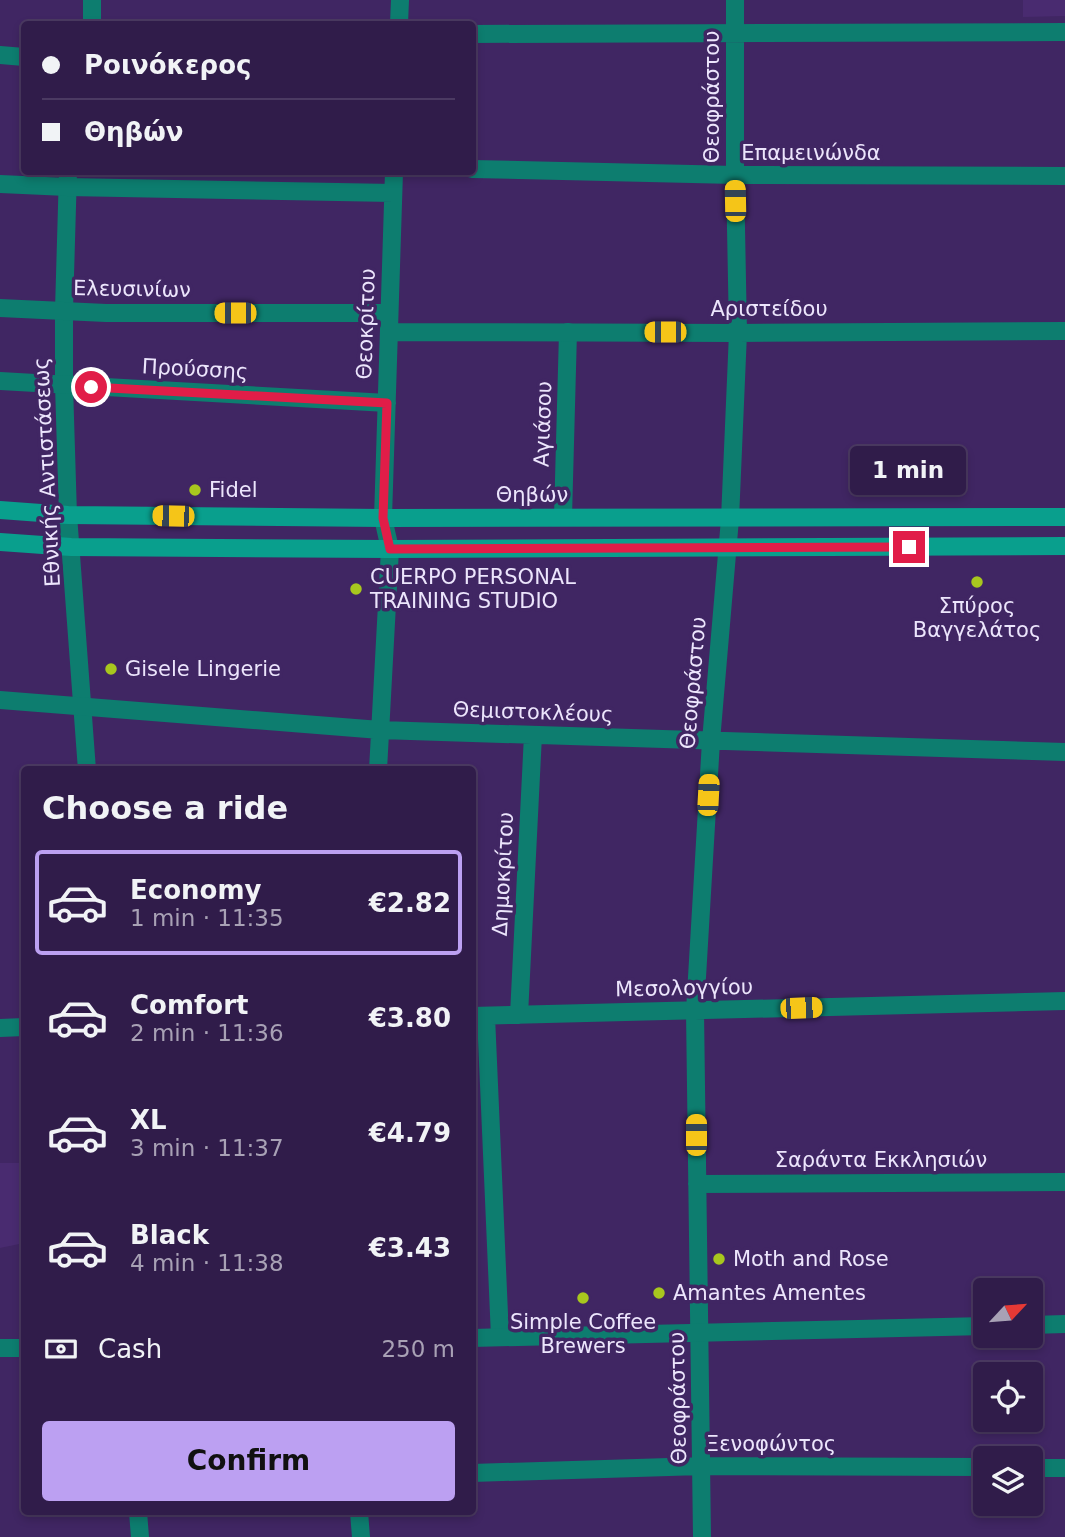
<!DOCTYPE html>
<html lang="en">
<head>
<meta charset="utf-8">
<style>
  :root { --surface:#301c4a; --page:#382551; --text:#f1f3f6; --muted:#a8a1b5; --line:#4b3a62; --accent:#bca0f2 }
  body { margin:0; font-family:"DejaVu Sans",sans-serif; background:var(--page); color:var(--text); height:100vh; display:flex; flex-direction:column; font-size:26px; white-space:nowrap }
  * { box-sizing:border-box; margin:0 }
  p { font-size:23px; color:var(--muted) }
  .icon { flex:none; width:38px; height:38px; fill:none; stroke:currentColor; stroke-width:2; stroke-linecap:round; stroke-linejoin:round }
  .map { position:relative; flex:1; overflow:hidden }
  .sheet { position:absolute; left:21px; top:766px; width:455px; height:749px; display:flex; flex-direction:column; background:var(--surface); border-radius:7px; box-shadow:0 4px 10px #0003,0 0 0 2px var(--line) }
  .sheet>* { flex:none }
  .guide { position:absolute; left:21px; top:21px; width:455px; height:154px; border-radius:7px; box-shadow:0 4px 10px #0003,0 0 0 2px var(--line); display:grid; align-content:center; height:154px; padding:0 21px; background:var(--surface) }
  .needle { width:46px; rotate:64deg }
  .controls { position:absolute; left:973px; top:1278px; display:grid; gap:14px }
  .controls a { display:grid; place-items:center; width:70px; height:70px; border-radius:7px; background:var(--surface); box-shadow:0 4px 10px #0003,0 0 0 2px var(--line); font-size:35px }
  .end { position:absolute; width:32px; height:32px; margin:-16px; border:9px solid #e11d48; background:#fff; box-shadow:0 0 0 4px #fff }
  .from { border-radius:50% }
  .bubble { position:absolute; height:49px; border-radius:7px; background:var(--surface); box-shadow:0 4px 10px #0003,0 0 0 2px var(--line); font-size:23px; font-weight:700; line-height:49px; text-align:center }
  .car { position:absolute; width:21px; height:42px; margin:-21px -10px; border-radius:9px; box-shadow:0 0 5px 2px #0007; background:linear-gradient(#f5c518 24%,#345 0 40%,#f5c518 0 76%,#345 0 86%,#f5c518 0) }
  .guide b { display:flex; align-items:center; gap:24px; height:66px; font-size:26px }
  .guide b+b { border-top:2px solid var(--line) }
  .guide i { width:18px; height:18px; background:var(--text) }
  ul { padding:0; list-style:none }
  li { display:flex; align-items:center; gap:21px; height:105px; margin:0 14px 10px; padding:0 7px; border:4px solid transparent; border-radius:7px }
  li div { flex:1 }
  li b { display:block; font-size:26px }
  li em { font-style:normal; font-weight:700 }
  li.on { border-color:var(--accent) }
  li>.icon { width:63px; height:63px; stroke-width:1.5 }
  h2 { padding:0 21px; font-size:32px; line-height:84px }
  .pay { display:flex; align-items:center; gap:18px; height:77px; padding:0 21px; font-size:26px }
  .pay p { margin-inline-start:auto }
  .primary-button { display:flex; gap:14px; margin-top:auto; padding:14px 21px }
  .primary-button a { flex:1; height:80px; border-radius:7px; background:var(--accent); color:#111; font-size:28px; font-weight:700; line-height:80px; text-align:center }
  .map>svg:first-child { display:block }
  .built { fill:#492b70 }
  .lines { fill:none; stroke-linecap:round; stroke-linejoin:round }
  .pedestrian { stroke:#0d7d6f; stroke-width:18 }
  .minor { stroke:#0d7d6f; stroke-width:18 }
  .tertiary { stroke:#0d7d6f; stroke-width:18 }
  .secondary { stroke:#099f8d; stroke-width:18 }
  .route { stroke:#e11d48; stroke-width:9 }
  .poi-dot { fill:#a8c71e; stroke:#402663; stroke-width:2.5 }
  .labels { text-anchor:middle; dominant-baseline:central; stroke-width:7; stroke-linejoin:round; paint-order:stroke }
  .street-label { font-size:21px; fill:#ece5fc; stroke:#402663 }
  .poi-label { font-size:21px; fill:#ece5fc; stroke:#402663; text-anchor:start }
</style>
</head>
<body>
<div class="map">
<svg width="1065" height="1537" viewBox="0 0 1065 1537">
  <rect width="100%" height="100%" fill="#402663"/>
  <path class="built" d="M1023,0H1065V16L1023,17Z
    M0,1163H22L24,1173V1243L0,1248Z"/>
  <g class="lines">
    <path class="pedestrian" d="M92,24V0
      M68,172L64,310V385L68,515L87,770
      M563,517L568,332
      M138,1512L140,1537"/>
    <path class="minor" d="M399,24L400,0
      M472,34L1065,32
      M0,55L24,57
      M472,169L735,175L1065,176
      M0,184L67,187L393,193
      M0,308L106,313H389
      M389,332L738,333L1065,331
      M0,381L387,403
      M0,700L380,730L1065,752
      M378,770L390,549L383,518L394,172
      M519,1015L533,735
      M472,1016L1065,1001
      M486,1016L500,1337
      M0,1028L24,1027
      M697,1184L1065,1182
      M1031,1468H1065
      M472,1473L701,1466L985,1467
      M359,1512L361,1537
      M702,1537L695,1011L711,741L730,519L738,333L735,175V0"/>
    <path class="tertiary" d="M1031,1325L1065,1324
      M472,1338L985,1326
      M0,1348H24"/>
    <path class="secondary" d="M0,510L68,515L383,518L1065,517
      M0,542L71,547L390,549L1065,546"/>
  </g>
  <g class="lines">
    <path class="route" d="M91,387L387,403L383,518L390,549L909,547"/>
  </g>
  <g class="poi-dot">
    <circle cx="195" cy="490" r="7"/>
    <circle cx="977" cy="582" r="7"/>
    <circle cx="356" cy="589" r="7"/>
    <circle cx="111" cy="669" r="7"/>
    <circle cx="719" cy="1259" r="7"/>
    <circle cx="659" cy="1293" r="7"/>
    <circle cx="583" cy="1298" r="7"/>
  </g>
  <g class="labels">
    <g class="street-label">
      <text transform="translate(712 97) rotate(-90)">Θεοφράστου</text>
      <text x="811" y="153">Επαμεινώνδα</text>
      <text transform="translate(132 289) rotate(1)">Ελευσινίων</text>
      <text x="769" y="309">Αριστείδου</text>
      <text transform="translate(366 324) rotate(-88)">Θεοκρίτου</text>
      <text transform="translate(195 369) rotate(3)">Προύσσης</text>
      <text transform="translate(543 424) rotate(-88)">Αγιάσου</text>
      <text transform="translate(47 472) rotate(-93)">Εθνικής Αντιστάσεως</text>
      <text x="532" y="495">Θηβών</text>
      <text transform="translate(693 683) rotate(-85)">Θεοφράστου</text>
      <text transform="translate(533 712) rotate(2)">Θεμιστοκλέους</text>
      <text transform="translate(503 874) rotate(-87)">Δημοκρίτου</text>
      <text transform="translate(684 988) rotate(-1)">Μεσολογγίου</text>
      <text x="881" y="1160">Σαράντα Εκκλησιών</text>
      <text transform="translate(678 1398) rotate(-91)">Θεοφράστου</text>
      <text x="771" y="1444">Ξενοφώντος</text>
    </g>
    <g class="poi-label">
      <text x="209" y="490">Fidel</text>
      <text x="370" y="577">CUERPO PERSONAL<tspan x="370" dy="24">TRAINING STUDIO</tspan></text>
      <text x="977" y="606" text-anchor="middle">Σπύρος<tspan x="977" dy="24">Βαγγελάτος</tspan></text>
      <text x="125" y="669">Gisele Lingerie</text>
      <text x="733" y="1259">Moth and Rose</text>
      <text x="673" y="1293">Amantes Amentes</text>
      <text x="583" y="1322" text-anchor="middle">Simple Coffee<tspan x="583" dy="24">Brewers</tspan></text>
    </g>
  </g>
</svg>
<div class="controls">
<a><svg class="needle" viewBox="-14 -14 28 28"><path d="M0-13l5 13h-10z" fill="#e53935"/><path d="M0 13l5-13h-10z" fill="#a8a1b5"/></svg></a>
<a><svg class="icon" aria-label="locate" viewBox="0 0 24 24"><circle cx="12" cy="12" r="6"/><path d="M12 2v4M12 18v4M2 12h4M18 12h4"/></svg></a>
<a><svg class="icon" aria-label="layers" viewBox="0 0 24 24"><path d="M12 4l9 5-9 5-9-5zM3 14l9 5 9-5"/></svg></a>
</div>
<i class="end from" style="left:91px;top:387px"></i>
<i class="end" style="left:909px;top:547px"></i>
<div class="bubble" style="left:850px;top:446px;width:116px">1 min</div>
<i class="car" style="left:735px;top:201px;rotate:359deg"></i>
<i class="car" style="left:235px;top:313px;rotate:270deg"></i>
<i class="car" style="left:665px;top:332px;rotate:270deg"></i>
<i class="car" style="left:173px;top:516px;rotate:271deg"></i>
<i class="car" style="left:708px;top:795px;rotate:3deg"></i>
<i class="car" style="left:801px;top:1008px;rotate:88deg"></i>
<i class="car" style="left:696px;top:1135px;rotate:0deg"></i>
<div class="guide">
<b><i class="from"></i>Ροινόκερος</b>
<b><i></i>Θηβών</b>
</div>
<section class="sheet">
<h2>Choose a ride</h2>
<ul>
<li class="on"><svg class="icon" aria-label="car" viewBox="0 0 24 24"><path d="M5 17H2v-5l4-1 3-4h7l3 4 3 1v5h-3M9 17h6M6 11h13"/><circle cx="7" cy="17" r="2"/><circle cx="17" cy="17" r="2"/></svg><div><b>Economy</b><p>1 min · 11:35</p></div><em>€2.82</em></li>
<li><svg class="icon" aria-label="car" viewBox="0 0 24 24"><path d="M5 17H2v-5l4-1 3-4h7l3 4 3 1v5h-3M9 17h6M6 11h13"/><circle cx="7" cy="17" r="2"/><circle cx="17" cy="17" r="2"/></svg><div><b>Comfort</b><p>2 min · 11:36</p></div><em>€3.80</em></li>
<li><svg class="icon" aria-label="car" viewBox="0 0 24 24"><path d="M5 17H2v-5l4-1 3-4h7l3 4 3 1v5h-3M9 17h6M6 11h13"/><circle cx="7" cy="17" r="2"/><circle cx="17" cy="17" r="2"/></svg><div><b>XL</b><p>3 min · 11:37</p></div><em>€4.79</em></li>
<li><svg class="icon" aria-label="car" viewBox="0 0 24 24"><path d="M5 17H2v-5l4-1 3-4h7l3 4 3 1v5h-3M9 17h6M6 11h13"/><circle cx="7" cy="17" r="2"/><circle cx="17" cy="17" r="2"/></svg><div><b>Black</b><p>4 min · 11:38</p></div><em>€3.43</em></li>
</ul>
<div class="pay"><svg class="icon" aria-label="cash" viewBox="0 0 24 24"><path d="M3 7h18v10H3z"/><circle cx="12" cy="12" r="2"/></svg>Cash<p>250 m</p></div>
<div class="primary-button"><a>Confirm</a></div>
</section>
</div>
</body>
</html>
